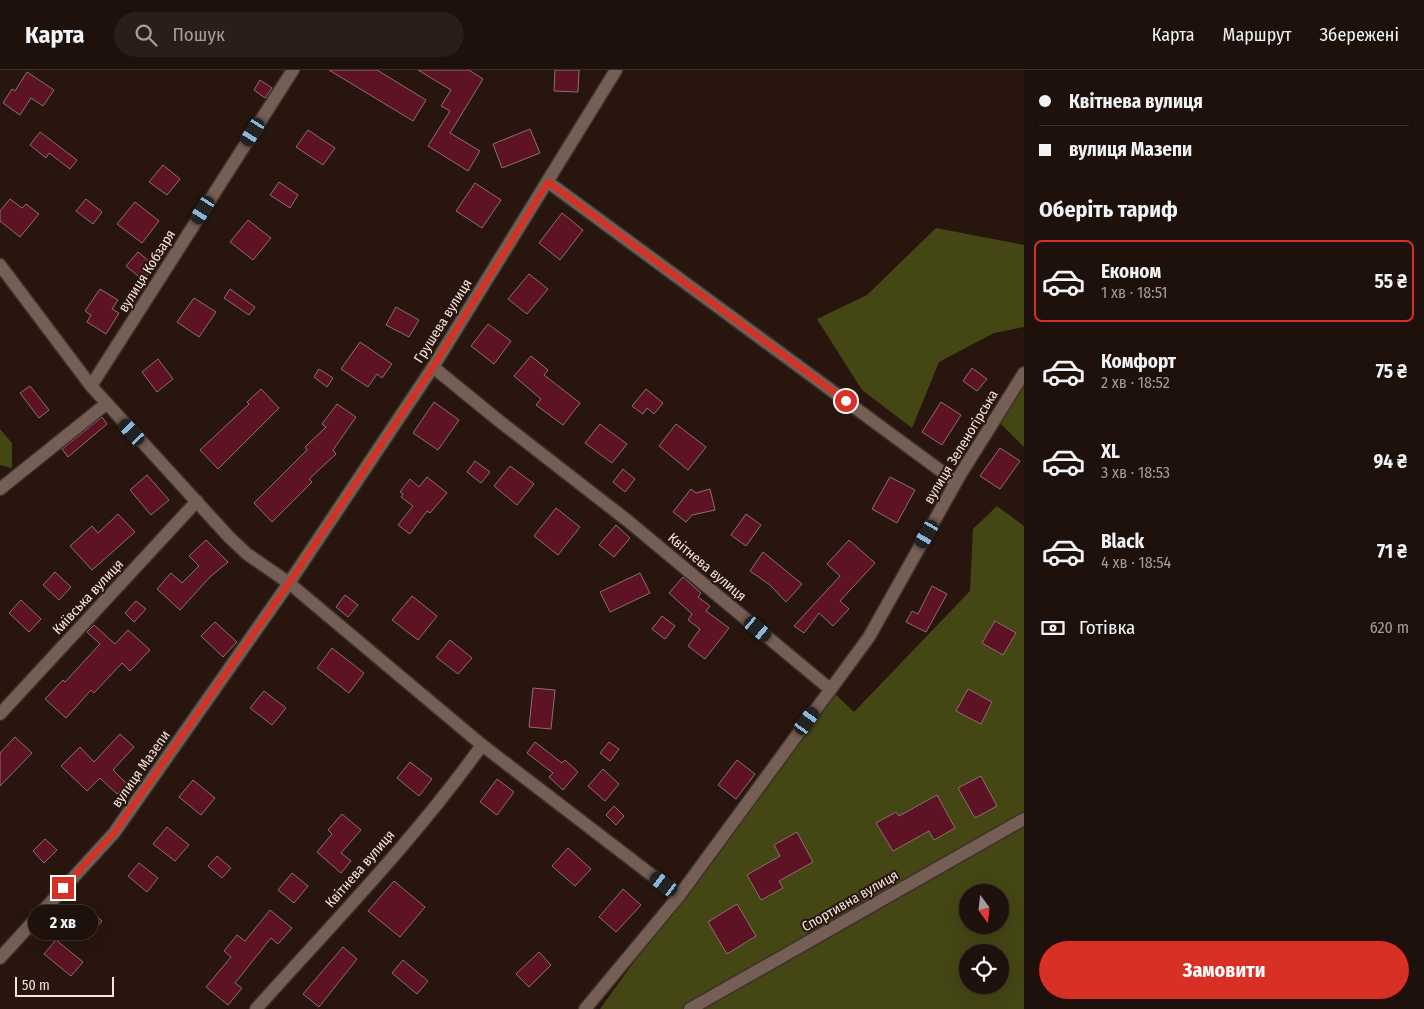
<!DOCTYPE html>
<html lang="uk">
<head>
<meta charset="utf-8">
<style>
  :root { --surface:#1e100a; --page:#2b1e18; --text:#f1f3f6; --muted:#a19d9c; --line:#3c302b; --accent:#d93025 }
  body { margin:0; font-family:"Fira Sans Condensed",sans-serif; background:var(--page); color:var(--text); height:100vh; display:flex; flex-direction:column; font-size:19px; white-space:nowrap }
  * { box-sizing:border-box; margin:0 }
  p { font-size:16px; color:var(--muted) }
  .icon { flex:none; width:28px; height:28px; fill:none; stroke:currentColor; stroke-width:2; stroke-linecap:round; stroke-linejoin:round }
  .map { position:relative; flex:1; overflow:hidden }
  .panel { display:flex; flex-direction:column; background:var(--surface); width:400px }
  .panel>* { flex:none }
  .hud { display:grid; align-content:center; height:110px; padding:0 15px; background:var(--surface) }
  .needle { width:32px; rotate:165deg }
  .buttons { position:absolute; left:959px; top:814px; display:grid; gap:10px }
  .buttons a { display:grid; place-items:center; width:50px; height:50px; border-radius:50%; background:var(--surface); box-shadow:0 5px 20px #0002,0 0 0 1px var(--line); font-size:25px }
  .scale { position:absolute; left:15px; bottom:12px; width:99px; box-sizing:border-box; padding-left:5px; border:2px solid #f2e4de; border-top:0; font-size:14px; line-height:18px; white-space:nowrap; color:#f2e4de; -webkit-text-stroke:4px #28160e; paint-order:stroke }
  .end { position:absolute; width:22px; height:22px; margin:-11px; border:6px solid #d93025; background:#fff; box-shadow:0 0 0 2px #fff }
  .from { border-radius:50% }
  .bubble { position:absolute; height:35px; border-radius:18px; background:var(--surface); box-shadow:0 5px 20px #0002,0 0 0 1px var(--line); font-size:16px; font-weight:700; line-height:35px; text-align:center }
  .car { position:absolute; width:15px; height:30px; margin:-15px -8px; border-radius:6px; box-shadow:0 0 4px 1px #0007; background:linear-gradient(#222 24%,#8ab4d8 0 40%,#222 0 76%,#8ab4d8 0 86%,#222 0) }
  .hud b { display:flex; align-items:center; gap:18px; height:48px; font-size:19px }
  .hud b+b { border-top:1px solid var(--line) }
  .hud i { width:12px; height:12px; background:var(--text) }
  ul { padding:0; list-style:none }
  li { display:flex; align-items:center; gap:15px; height:82px; margin:0 10px 8px; padding:0 5px; border:2px solid transparent; border-radius:8px }
  li div { flex:1 }
  li b { display:block; font-size:19px }
  li em { font-style:normal; font-weight:700 }
  li.selected { border-color:var(--accent) }
  li>.icon { width:45px; height:45px; stroke-width:1.5 }
  h2 { padding:0 15px; font-size:22px; line-height:60px }
  .pay { display:flex; align-items:center; gap:12px; height:55px; padding:0 15px; font-size:19px }
  .pay p { margin-inline-start:auto }
  .cta { display:flex; gap:10px; margin-top:auto; padding:10px 15px }
  .cta a { flex:1; height:58px; border-radius:30px; background:var(--accent); color:#fff; font-size:20px; font-weight:700; line-height:58px; text-align:center }
  header { display:flex; align-items:center; gap:30px; box-sizing:border-box; height:70px; padding:0 25px; background:var(--surface); border-bottom:1px solid var(--line) }
  header strong { font-size:24px }
  nav { display:flex; gap:28px; margin-inline-start:auto; font-size:18px }
  .search { width:350px; height:45px; background:var(--page); display:flex; align-items:center; gap:12px; box-sizing:border-box; padding:0 18px; border-radius:28px; color:var(--muted); font-size:19px }
  main { display:flex; flex:1; min-height:0 }
  .map>svg:first-child { display:block }
  .green { fill:#444614; fill-rule:evenodd }
  .building { fill:#5e1324; stroke:#8a6f71 }
  .lines { fill:none; stroke-linecap:round; stroke-linejoin:round }
  .street-casing { stroke:#3d302c; stroke-width:15 }
  .street { stroke:#755e54; stroke-width:12 }
  .route { stroke:#d93025; stroke-width:6 }
  .labels { text-anchor:middle; dominant-baseline:central; stroke-width:4; stroke-linejoin:round; paint-order:stroke }
  .street-label { font-size:14px; fill:#f2e4de; stroke:#28160e }
</style>
</head>
<body>
<header>
<strong>Карта</strong>
<div class="search"><svg class="icon" aria-label="search" viewBox="0 0 24 24"><circle cx="10" cy="10" r="6"/><path d="M15 15l6 6"/></svg>Пошук</div>
<nav><a>Карта</a><a>Маршрут</a><a>Збережені</a></nav>
</header>
<main>
<div class="map">
<svg width="1024" height="939" viewBox="0 0 1024 939">
  <rect width="100%" height="100%" fill="#28160e"/>
  <path class="green" d="M936,158L1024,175V257L994,263L939,292L912,358L862,320L817,249L867,225Z
    M1024,312V377L990,343Z
    M0,359L12,373V398L0,395Z
    M997,436L1024,456V939H600L830,619L854,642L970,521L973,459ZM968,822H1000V855H968ZM968,882H1000V915H968Z"/>
  <path class="building" d="M329,0H377L426,30L413,51Z
    M418,0H469L483,9L450,63L480,81L468,101L428,76L450,41L441,36L451,20Z
    M555,0H579L578,22L554,21Z
    M27,2L54,20L43,36L31,28L20,45L3,33L12,19L15,21Z
    M260,10L272,18L265,28L254,20Z
    M530,59L540,83L502,98L493,74Z
    M308,60L335,78L323,95L296,77Z
    M40,62L77,90L70,99L49,83L46,88L30,75Z
    M163,95L180,109L167,125L149,112Z
    M279,112L298,125L290,138L270,125Z
    M475,113L501,130L482,158L456,141Z
    M10,129L22,138L26,134L39,144L20,167L0,151V141Z
    M86,129L102,142L93,154L76,141Z
    M135,132L159,151L142,173L117,154Z
    M562,143L583,160L560,190L539,173Z
    M248,150L271,168L253,190L230,172Z
    M138,182L155,196L143,210L126,196Z
    M529,204L548,219L527,244L508,229Z
    M100,219L118,230L112,239L119,243L106,264L87,252L91,245L85,241Z
    M230,219L255,237L249,245L224,228Z
    M194,228L216,242L199,267L177,252Z
    M396,237L419,250L409,267L386,255Z
    M488,254L511,271L494,294L471,276Z
    M360,272L392,294L382,308L377,304L368,317L341,299Z
    M531,286L548,300L544,305L580,333L563,355L536,335L541,329L514,306Z
    M158,289L173,309L157,322L142,302Z
    M972,298L987,309L977,321L963,311Z
    M319,299L333,308L327,317L314,307Z
    M30,316L49,340L39,348L20,323Z
    M261,319L279,338L218,399L200,380L249,334L247,332Z
    M646,319L663,333L654,344L647,338L643,344L632,336Z
    M434,332L459,350L438,380L413,363Z
    M941,332L961,345L942,375L922,362Z
    M337,334L356,347L333,380L336,384L309,409L312,412L272,452L254,433L307,380L305,377L326,357L322,354Z
    M102,347L107,354L68,387L62,379Z
    M600,354L627,374L612,393L585,373Z
    M676,354L706,377L688,400L659,376Z
    M1000,378L1020,391L1000,419L980,406Z
    M475,391L490,402L481,413L467,402Z
    M510,396L534,414L517,435L494,416Z
    M623,399L635,409L625,422L613,412Z
    M147,405L169,430L151,445L130,420Z
    M427,407L447,423L430,443L427,441L410,464L398,455L413,436L401,427L403,424L400,422L410,409L419,417Z
    M890,407L915,420L897,453L872,439Z
    M691,419L696,423L710,419L715,440L692,445L686,452L673,442Z
    M556,438L580,457L558,485L534,466Z
    M118,444L135,462L92,500L70,476L92,456L98,463Z
    M746,444L761,455L746,476L731,465Z
    M616,455L630,468L614,487L599,475Z
    M206,470L228,492L210,507L180,540L157,519L171,503L182,513L199,496L189,486Z
    M849,470L875,493L840,531L849,539L833,556L819,543L804,563L794,556L840,506L827,494Z
    M763,482L802,514L786,532L770,515L750,501Z
    M55,502L71,517L59,530L43,515Z
    M640,503L650,523L610,542L600,522Z
    M683,507L701,523L698,527L710,536L706,541L729,558L705,589L688,576L700,559L688,550L692,544L669,523Z
    M932,516L947,524L926,562L906,552L912,541L918,544Z
    M345,525L358,535L348,547L336,537Z
    M412,526L437,546L418,570L392,550Z
    M21,530L41,549L29,562L9,543Z
    M136,531L146,539L134,552L125,543Z
    M662,546L675,556L665,569L652,559Z
    M995,551L1016,563L1003,585L982,573Z
    M215,552L237,572L223,587L201,566Z
    M94,555L115,574L128,560L150,580L130,601L122,593L94,623L91,620L66,648L45,629L63,610L65,612L100,574L87,562Z
    M450,570L472,588L458,604L436,587Z
    M332,578L364,603L349,623L317,598Z
    M533,618L555,620L551,659L529,657Z
    M968,619L992,632L981,654L956,641Z
    M264,621L286,638L272,655L250,638Z
    M120,664L134,677L113,700L127,714L117,724L100,708L87,721L61,696L80,677L94,692Z
    M15,667L32,683L0,716V683Z
    M535,672L562,693L565,690L578,702L563,720L549,707L553,703L527,683Z
    M609,672L619,679L610,691L600,683Z
    M737,690L755,704L736,729L718,715Z
    M410,692L432,709L419,726L397,708Z
    M603,699L619,714L605,731L588,716Z
    M981,706L997,736L975,748L958,718Z
    M497,709L514,722L497,745L480,732Z
    M193,710L215,728L201,745L179,727Z
    M937,725L955,758L934,770L929,761L893,781L876,753L896,742L899,746Z
    M614,736L624,746L616,755L606,745Z
    M342,744L361,760L341,783L351,791L341,803L317,782L332,764L328,760Z
    M167,757L189,775L175,791L153,774Z
    M797,762L813,792L779,811L783,818L761,830L747,805L780,786L774,775Z
    M45,769L57,780L44,793L33,781Z
    M568,778L591,799L575,816L552,796Z
    M217,786L231,798L222,808L208,796Z
    M139,793L158,808L147,822L128,806Z
    M292,803L308,816L294,833L278,820Z
    M394,811L425,837L400,867L368,841Z
    M623,819L641,835L616,862L599,847Z
    M82,834L102,851L90,865L71,848Z
    M737,834L756,866L727,884L708,852Z
    M270,840L292,858L278,874L271,868L235,913L242,918L228,935L206,917L231,887L224,881L237,865L245,871Z
    M56,870L83,892L71,906L44,884Z
    M343,877L357,889L319,937L303,924Z
    M539,882L551,895L529,917L516,904Z
    M403,890L428,911L417,924L392,903Z"/>
  <g class="lines">
    <defs>
      <path id="street" d="M548,112L956,412
        M0,195L91,316L229,467L247,484L289,513L482,675L679,826
        M433,297L498,350L628,451L830,619
        M91,316L293,0
        M0,419L106,334
        M0,644L197,431
        M0,888L114,763L289,513L433,297L616,0
        M256,939C333,853 415,769 482,675
        M585,939L679,826L869,567L960,405L1024,303
        M690,939L1024,749"/>
    </defs>
    <use href="#street" class="street-casing"/>
    <use href="#street" class="street"/>
  </g>
  <g class="lines">
    <path class="route" d="M63,818L114,763L289,513L433,297L548,112L846,331"/>
  </g>
  <g class="labels">
    <g class="street-label">
      <text transform="translate(147 201) rotate(-58)">вулиця Кобзаря</text>
      <text transform="translate(443 251) rotate(-58)">Грушева вулиця</text>
      <text transform="translate(961 377) rotate(-59)">вулиця Зеленогірська</text>
      <text transform="translate(707 497) rotate(40)">Квітнева вулиця</text>
      <text transform="translate(88 527) rotate(-47)">Київська вулиця</text>
      <text transform="translate(141 699) rotate(-55)">вулиця Мазепи</text>
      <text transform="translate(360 799) rotate(-49)">Квітнева вулиця</text>
      <text transform="translate(850 831) rotate(-30)">Спортивна вулиця</text>
    </g>
  </g>
</svg>
<div class="buttons">
<a><svg class="needle" viewBox="-14 -14 28 28"><path d="M0-13l5 13h-10z" fill="#e53935"/><path d="M0 13l5-13h-10z" fill="#a19d9c"/></svg></a>
<a><svg class="icon" aria-label="locate" viewBox="0 0 24 24"><circle cx="12" cy="12" r="6"/><path d="M12 2v4M12 18v4M2 12h4M18 12h4"/></svg></a>
</div>
<div class="scale">50 m</div>
<i class="end from" style="left:846px;top:331px"></i>
<i class="end" style="left:63px;top:818px"></i>
<div class="bubble" style="left:28px;top:835px;width:70px">2 хв</div>
<i class="car" style="left:253px;top:62px;rotate:212deg"></i>
<i class="car" style="left:203px;top:140px;rotate:212deg"></i>
<i class="car" style="left:132px;top:362px;rotate:317deg"></i>
<i class="car" style="left:927px;top:464px;rotate:210deg"></i>
<i class="car" style="left:758px;top:559px;rotate:130deg"></i>
<i class="car" style="left:807px;top:651px;rotate:36deg"></i>
<i class="car" style="left:664px;top:814px;rotate:307deg"></i>
</div>
<section class="panel">
<div class="hud">
<b><i class="from"></i>Квітнева вулиця</b>
<b><i></i>вулиця Мазепи</b>
</div>
<h2>Оберіть тариф</h2>
<ul>
<li class="selected"><svg class="icon" aria-label="car" viewBox="0 0 24 24"><path d="M5 17H2v-5l4-1 3-4h7l3 4 3 1v5h-3M9 17h6M6 11h13"/><circle cx="7" cy="17" r="2"/><circle cx="17" cy="17" r="2"/></svg><div><b>Економ</b><p>1 хв · 18:51</p></div><em>55 ₴</em></li>
<li><svg class="icon" aria-label="car" viewBox="0 0 24 24"><path d="M5 17H2v-5l4-1 3-4h7l3 4 3 1v5h-3M9 17h6M6 11h13"/><circle cx="7" cy="17" r="2"/><circle cx="17" cy="17" r="2"/></svg><div><b>Комфорт</b><p>2 хв · 18:52</p></div><em>75 ₴</em></li>
<li><svg class="icon" aria-label="car" viewBox="0 0 24 24"><path d="M5 17H2v-5l4-1 3-4h7l3 4 3 1v5h-3M9 17h6M6 11h13"/><circle cx="7" cy="17" r="2"/><circle cx="17" cy="17" r="2"/></svg><div><b>XL</b><p>3 хв · 18:53</p></div><em>94 ₴</em></li>
<li><svg class="icon" aria-label="car" viewBox="0 0 24 24"><path d="M5 17H2v-5l4-1 3-4h7l3 4 3 1v5h-3M9 17h6M6 11h13"/><circle cx="7" cy="17" r="2"/><circle cx="17" cy="17" r="2"/></svg><div><b>Black</b><p>4 хв · 18:54</p></div><em>71 ₴</em></li>
</ul>
<div class="pay"><svg class="icon" aria-label="cash" viewBox="0 0 24 24"><path d="M3 7h18v10H3z"/><circle cx="12" cy="12" r="2"/></svg>Готівка<p>620 m</p></div>
<div class="cta"><a>Замовити</a></div>
</section>
</main>
</body>
</html>
